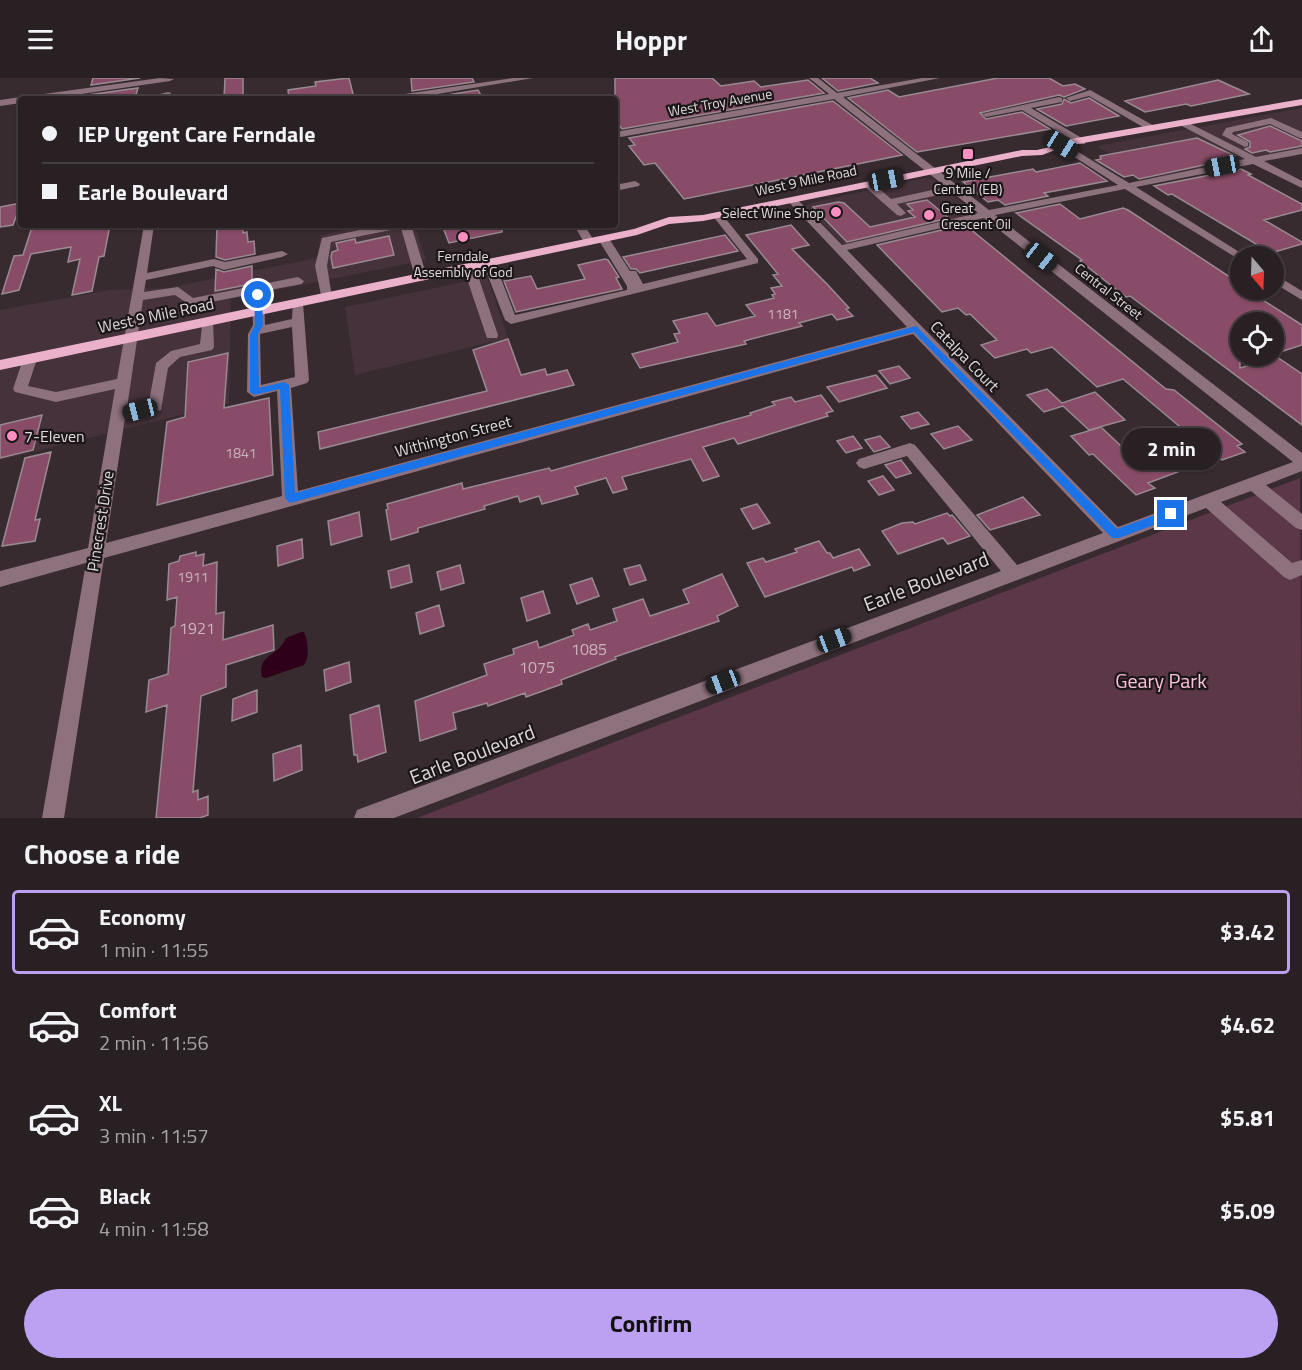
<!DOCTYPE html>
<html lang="en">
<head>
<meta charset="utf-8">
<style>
  :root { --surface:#292024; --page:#31282c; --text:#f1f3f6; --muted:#a5a3a6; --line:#453e41; --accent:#bca0f2 }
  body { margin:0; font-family:"Titillium Web",sans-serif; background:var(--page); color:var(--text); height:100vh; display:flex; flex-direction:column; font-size:22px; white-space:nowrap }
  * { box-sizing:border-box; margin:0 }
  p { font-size:20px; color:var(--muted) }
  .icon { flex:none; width:33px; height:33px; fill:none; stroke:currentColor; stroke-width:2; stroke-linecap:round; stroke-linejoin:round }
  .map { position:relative; height:740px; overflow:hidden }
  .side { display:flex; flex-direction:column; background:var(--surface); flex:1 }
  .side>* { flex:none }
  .top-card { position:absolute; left:18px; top:18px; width:600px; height:132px; border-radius:6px; box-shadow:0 2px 4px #0004,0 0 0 2px var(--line); display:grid; align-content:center; height:132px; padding:0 24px; background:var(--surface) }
  .needle { width:39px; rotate:161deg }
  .controls { position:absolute; left:1230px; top:168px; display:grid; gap:12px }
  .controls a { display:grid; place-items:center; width:54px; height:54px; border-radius:50%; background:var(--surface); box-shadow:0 2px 4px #0004,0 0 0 2px var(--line); font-size:30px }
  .end { position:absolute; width:27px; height:27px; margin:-14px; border:8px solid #1a73e8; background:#fff; box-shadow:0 0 0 3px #fff }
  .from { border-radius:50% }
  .bubble { position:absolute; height:42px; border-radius:21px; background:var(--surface); box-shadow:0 2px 4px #0004,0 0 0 2px var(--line); font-size:20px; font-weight:700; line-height:42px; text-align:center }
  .car { position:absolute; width:18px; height:36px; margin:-18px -9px; border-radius:8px; box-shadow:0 0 4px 2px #0007; background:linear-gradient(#222 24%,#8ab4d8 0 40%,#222 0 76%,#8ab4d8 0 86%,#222 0) }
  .top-card b { display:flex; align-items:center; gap:21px; height:57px; font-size:22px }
  .top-card b+b { border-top:2px solid var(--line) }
  .top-card i { width:15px; height:15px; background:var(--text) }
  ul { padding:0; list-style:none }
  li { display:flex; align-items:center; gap:18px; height:84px; margin:0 12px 9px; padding:0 12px; border:3px solid transparent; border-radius:6px }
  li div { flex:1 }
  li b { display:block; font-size:22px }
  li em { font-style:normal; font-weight:700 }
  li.on { border-color:var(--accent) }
  li>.icon { width:54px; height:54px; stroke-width:1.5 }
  h2 { padding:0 24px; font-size:27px; line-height:72px }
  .cta { display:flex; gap:12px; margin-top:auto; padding:12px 24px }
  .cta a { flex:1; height:69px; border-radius:36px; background:var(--accent); color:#111; font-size:24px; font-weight:700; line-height:69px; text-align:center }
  header { display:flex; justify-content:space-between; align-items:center; height:78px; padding:0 24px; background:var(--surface); font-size:27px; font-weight:700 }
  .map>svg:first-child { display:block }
  .built { fill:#45323a }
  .green { fill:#5c3747 }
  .water { fill:#2f0019 }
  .building { fill:#884c68; stroke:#998a90; stroke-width:1.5 }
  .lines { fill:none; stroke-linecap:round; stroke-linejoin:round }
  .minor { fill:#8d717c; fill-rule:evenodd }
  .major { fill:#ecb1ca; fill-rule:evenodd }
  .route { fill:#1a73e8 }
  .poi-dot { fill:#fc8fc1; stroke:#1b1618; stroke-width:2 }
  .labels { text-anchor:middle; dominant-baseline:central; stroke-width:4.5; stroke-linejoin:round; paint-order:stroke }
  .far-street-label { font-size:14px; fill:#e0d8db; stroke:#1b1618 }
  .far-poi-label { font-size:14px; fill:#e0d8db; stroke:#1b1618 }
  .number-label { font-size:14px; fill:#cab5be }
  .street-label { font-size:16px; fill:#e0d8db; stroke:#1b1618 }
  .poi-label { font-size:16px; fill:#e0d8db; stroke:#1b1618; text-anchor:start }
  .near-number-label { font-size:16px; fill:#cab5be }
  .near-street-label { font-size:20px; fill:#e0d8db; stroke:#1b1618 }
  .near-park-label { font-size:20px; fill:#fcc3db; stroke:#1b1618 }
</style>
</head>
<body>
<header><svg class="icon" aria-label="menu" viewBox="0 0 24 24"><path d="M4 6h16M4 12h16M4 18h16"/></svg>Hoppr<svg class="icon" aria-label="share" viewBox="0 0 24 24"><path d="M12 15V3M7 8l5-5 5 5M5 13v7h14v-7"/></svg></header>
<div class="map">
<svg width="1302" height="740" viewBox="0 0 1302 740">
  <rect width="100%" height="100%" fill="#372b30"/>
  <path class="built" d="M1302,30V76L1158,105L1097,68Z
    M923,100L933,101L982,141L848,171L805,128L811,125Z
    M372,147H415L426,182L231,221L229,325L0,382V232L109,212L167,210L317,180L321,157Z
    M487,199L508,260L355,297L345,229Z"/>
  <path class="green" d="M1300,400L1302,740H417Z"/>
  <path class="water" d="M301,554H304C308,563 310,579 304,587L266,600L262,599C257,576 278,579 286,560Z"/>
  <path class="building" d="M93,0H140L91,7Z
    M225,0H243V21H224Z
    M349,0L353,16L348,18L330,21H289L288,12L316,8L315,4Z
    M411,0H472L474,4L412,13Z
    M615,0H712L721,8L754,3L761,9L808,2L824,15L622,51L615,42Z
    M822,0H870L878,5L838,13Z
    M998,0H1049L1063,8L1075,6L1085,11L1064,19L1059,17L980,35L986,41L1022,34L1050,51L917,74L848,20L888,12L899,19Z
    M1218,2L1249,16L1191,28L1186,26L1145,34L1125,23Z
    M138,10L136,17L133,18L87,21L88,17Z
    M478,12L483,21H422Z
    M1089,20L1119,38L1066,48L1037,31L1062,26L1064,21L1071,25Z
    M833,23L902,77L684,121L655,85L644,87L629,68L635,67L629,60Z
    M1270,48L1302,63V68L1270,74L1266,72L1252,75L1245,71L1250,69V64L1238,57Z
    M1197,60L1235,78L1223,81L1227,82L1139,101L1133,97L1124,99L1096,82L1101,81L1100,78Z
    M1080,85L1107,103L1044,115L1048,118L1005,127L998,122L988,124L963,104L1033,91L1036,94Z
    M1241,91L1251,96L1248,97L1302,126V132L1264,142L1302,164V166L1271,175L1172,116L1168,117L1154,108Z
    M927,122L949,140L847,164L813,129L838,124L844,125L870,149L915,139L908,133L913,132L907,126Z
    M21,125L13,147L0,149V129Z
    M1060,126L1080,141L1123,130L1128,132L1239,205L1240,212H1247L1302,247V267L1274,276V242L1264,244H1240V290L1277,279L1302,296V347L1130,218L1126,219L1080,183L1082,182L1016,135Z
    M49,147H110L104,178L99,179L92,213L72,217L80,181L68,184L71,169L31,176L19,212L2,216L14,178L23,177L31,152Z
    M217,147H243V155L247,154L248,164L254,163L255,176L225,182L216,179Z
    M442,147H502V154L449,165Z
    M791,147L809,167L792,171L827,206L849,230L846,231L853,238L837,242L832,236L799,245L802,248L744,263L746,266L640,290L632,276L678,264L674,256L680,255L673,243L707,235L716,248L755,238L746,227L774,220L772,217L775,216L771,210L782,208L773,197L778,196L746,157Z
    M959,148L962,151L969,150L1166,311L1174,312L1242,366L1237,368L1245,374L1222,382L1210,372L1183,383L1166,368L1191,358L1123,301L1097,309L1052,269L1031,275L1027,271L995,280L981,267L997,262L970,236L966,237L958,230L942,234L877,167Z
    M725,157L738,173L640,195L636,191H631L623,179Z
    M389,158L394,177L333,190L331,179L332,174L338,172L336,165L355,161L356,165Z
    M605,181L608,182L619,199L616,200L622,211L516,234L504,203L531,198L537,211L585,201L578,187Z
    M252,188V206L215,213L216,191L224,194Z
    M508,261L521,297L545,291L547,297L567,292L574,307L320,371L318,354L487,313L473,272Z
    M228,275L224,330L269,320L273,397L157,427L167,344L185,339L188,284Z
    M899,288L910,300L890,306L879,293Z
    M876,297L887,310L839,324L827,309Z
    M1047,311L1062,325L1095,314L1125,342L1089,352L1063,328L1044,334L1027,317Z
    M821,317L833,333L826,335L828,338L738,366L734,360L703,369L719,398L703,403L691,381L622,399L627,411L613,415L606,400L575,409L578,416L542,426L539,418L520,424L518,418L484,428L485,431L418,450V454L391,462L386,432L388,431L387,426L462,405L463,411L549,390L551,393L751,337L750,335L775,327L772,324L791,319L795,324Z
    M918,334L929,346L911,351L901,339Z
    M42,337L33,372L0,380V347Z
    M958,348L972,362L944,371L931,356Z
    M1101,349L1140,386L1166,377L1183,392L1148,405L1155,410L1136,417L1093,376L1089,377L1071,358Z
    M853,358L862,370L846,375L837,363Z
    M880,358L890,369L874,374L865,362Z
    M51,374L35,442L40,441L35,463L2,468L25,380Z
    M901,382L911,395L896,400L885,387Z
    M883,398L894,412L879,417L868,403Z
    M1023,419L1040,437L990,452L977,437Z
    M757,426L770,445L753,451L741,431Z
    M359,434L362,458L331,467L328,443Z
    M947,435L950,438L952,437L970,458L948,466L943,460L898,476L882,453L902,445L913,444L915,446Z
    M302,461L303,480L278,488L277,468Z
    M819,463L827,475H830L833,480L859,471L870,487L854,493L852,489L765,519L747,485L763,480L766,484L797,474L795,471Z
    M196,474V478L204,476L203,488L217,484L216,536L224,534L223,562L273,547L274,572L226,587V609L201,618L193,714L198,712V722L208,718V737L200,740H156L167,627L146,634L149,602L168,596L171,550L175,548L177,519L167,522L169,486L179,483L180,478Z
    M409,487L412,504L391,510L388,493Z
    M460,487L464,505L441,512L437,494Z
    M640,487L646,502L630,507L624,491Z
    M722,496L738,528L717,538L719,543L615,579L616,581L561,602L562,606L526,619L525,615L488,628L487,625L453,635L456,651L420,663L415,623L487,597L484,586L514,576L513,571L537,563L539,570L574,557L572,552L588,546L590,552L617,543L613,531L643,521L650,538L689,525L683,512Z
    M592,500L599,518L577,526L570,507Z
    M543,513L550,535L527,543L521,520Z
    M439,527L444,548L420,556L416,535Z
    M349,584L351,604L326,613L324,592Z
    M257,612V634L232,643L233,621Z
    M379,627L386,674L358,684L357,677H354L350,637Z
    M301,667L302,692L274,703L273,676Z"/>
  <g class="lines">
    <path class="minor" d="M160,0L174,1L170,3L47,21H25L29,18Z
      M513,0H533L408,21H387L391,18Z
      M809,0H818L837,15L922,0H940L843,19L989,132L1118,107L1059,69V65L1062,64L1129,105L1245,81L1180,47L1178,45L1183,42L1256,79L1302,70V76L1264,83L1302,103V110L1253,86L1136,109L1244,177L1245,178H1240V182L1125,111L995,137L1302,375V393L1266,407L1302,436V452L1296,450L1251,413L1221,424L1292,485L1302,482V497L1290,502L1284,499L1206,430L394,740H354L357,732L365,729L1001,493L907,378L864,391L859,389L856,385L859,381L910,365L915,367L1017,487L1103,455L913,256L104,480L64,740H42L86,485L0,509V493L88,470L115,311L56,324L15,314L13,311L23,281L30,277L37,281L28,308L56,314L117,301L144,147H154L147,195L214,181L225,184L282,173L288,176L282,179L224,192L213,188L146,202L144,214L178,209L193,220L298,199L304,203L302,206L264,213L265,247L292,241L293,222H301L303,225L309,302L307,305L291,310L298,413L907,249L786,121L795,119L842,167L978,135L952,114L897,126L906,135L901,138L897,137L864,108V104H872L891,121L946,109L834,21L615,60V54L829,16ZM984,140L1293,384L1118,449L847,172ZM252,216L253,247L248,256L247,314L254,319L277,313L282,418L106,465L125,340L161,332L168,290L180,279L212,272L214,269L213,243L211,240H203L200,266L171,273L156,285L149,324L127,330L143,222L175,217L191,228ZM292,249L295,299L261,307L260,256Z
      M1090,12L1156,49L1158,51L1150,53L1089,18L1070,23L1066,20Z
      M168,14L171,15V19L139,21Z
      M21,19L25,21H21V25L0,28V22Z
      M1059,19L1062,20V24L1031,30L1085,62V66H1079L1022,32L986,39L982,36Z
      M1271,40L1302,54V61L1270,46L1233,54L1232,56L1248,64V68L1245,69L1222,57L1226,50Z
      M635,103L640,106L639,108L615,113V107Z
      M717,134L721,135L758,181V185L511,246L505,242L483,185L489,182L495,185L515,237L627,212V208L598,161L604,158L608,159L630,193H636L643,206L747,181L712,137Z
      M383,147H411L427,199L425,202L421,203L415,199L401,150L331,164L327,188L332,219L326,223L322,222L315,188L322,160Z
      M574,147H584L595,164L593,166H585Z
      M469,185L475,189L498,257L497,260H487L486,257L463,189Z
      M1274,196L1302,213V222L1274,205Z"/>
    <path class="major" d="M1302,21V27L1066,68L1042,77L1022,78L703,143L669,146L637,157L0,292V282L634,151L669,139L703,137L1022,72H1037L1050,69L1048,67L1053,64Z"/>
  </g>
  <path class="route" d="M258,215L262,217L263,247L258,256L259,310L284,304L289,307L295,415L916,248L1117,451L1171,431L1176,436L1175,439L1119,460H1112L914,254L290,425L285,420L280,311L254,317L250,314V256L255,247L254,217Z"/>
  <g class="poi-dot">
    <rect x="962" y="70" width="12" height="12" rx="3"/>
    <circle cx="836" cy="134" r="6"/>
    <circle cx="929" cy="137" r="6"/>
    <circle cx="463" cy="159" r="6"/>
    <circle cx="12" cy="358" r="6"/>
  </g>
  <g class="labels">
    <g class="far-street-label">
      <text transform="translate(720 24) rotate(-10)">West Troy Avenue</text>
      <text transform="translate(806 102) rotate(-12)">West 9 Mile Road</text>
      <text transform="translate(1109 213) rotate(38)">Central Street</text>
    </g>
    <g class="far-poi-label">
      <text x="968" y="94">9 Mile /<tspan x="968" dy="16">Central (EB)</tspan></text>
      <text x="941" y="129" text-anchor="start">Great<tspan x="941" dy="16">Crescent Oil</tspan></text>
      <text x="824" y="134" text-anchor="end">Select Wine Shop</text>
      <text x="463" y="177">Ferndale<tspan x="463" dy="16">Assembly of God</tspan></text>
    </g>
    <g class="number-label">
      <text x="783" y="235">1181</text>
      <text x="241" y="374">1841</text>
      <text x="193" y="498">1911</text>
    </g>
    <g class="street-label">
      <text transform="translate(156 237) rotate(-12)">West 9 Mile Road</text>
      <text transform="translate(965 278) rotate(46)">Catalpa Court</text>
      <text transform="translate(453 358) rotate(-15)">Withington Street</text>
      <text transform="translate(100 443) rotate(-81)">Pinecrest Drive</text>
    </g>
    <g class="poi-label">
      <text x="24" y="358">7-Eleven</text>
    </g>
    <g class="near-number-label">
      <text x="197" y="550">1921</text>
      <text x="589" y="571">1085</text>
      <text x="537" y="589">1075</text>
    </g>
    <g class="near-street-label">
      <text transform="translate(926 503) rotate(-21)">Earle Boulevard</text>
      <text transform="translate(472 676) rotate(-21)">Earle Boulevard</text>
    </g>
    <g class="near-park-label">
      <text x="1161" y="602">Geary Park</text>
    </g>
  </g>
</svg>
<div class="controls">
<a><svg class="needle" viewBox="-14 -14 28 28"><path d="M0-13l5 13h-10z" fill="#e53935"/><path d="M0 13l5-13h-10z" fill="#a5a3a6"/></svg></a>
<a><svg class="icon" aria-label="locate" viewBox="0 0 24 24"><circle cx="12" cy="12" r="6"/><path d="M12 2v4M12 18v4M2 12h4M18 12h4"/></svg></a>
</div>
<i class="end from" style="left:258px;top:217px"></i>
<i class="end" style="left:1171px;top:436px"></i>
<div class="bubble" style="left:1122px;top:350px;width:99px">2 min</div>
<i class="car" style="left:1062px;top:67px;rotate:122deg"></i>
<i class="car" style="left:1222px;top:88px;rotate:259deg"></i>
<i class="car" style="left:886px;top:102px;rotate:79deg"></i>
<i class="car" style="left:1041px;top:179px;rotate:128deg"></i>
<i class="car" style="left:140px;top:332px;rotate:256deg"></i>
<i class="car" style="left:834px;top:562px;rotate:69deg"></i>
<i class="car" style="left:723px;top:604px;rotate:249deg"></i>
<div class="top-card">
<b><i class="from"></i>IEP Urgent Care Ferndale</b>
<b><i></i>Earle Boulevard</b>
</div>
</div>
<section class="side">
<h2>Choose a ride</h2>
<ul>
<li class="on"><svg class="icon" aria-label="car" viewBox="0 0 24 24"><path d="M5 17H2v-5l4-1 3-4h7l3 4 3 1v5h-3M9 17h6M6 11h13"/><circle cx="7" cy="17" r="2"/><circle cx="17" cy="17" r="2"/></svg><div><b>Economy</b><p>1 min · 11:55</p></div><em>$3.42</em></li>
<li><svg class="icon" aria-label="car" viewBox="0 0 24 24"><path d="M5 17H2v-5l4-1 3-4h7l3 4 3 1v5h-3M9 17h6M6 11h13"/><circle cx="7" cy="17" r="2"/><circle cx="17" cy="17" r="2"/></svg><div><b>Comfort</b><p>2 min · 11:56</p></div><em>$4.62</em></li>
<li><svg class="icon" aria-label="car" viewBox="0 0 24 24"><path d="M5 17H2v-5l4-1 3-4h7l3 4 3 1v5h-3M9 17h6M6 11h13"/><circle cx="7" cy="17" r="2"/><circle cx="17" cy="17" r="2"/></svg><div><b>XL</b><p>3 min · 11:57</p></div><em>$5.81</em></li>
<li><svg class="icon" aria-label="car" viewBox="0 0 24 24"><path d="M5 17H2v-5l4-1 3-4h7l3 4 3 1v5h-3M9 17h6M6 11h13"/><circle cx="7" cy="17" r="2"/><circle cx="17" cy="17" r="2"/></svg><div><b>Black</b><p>4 min · 11:58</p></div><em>$5.09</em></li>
</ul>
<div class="cta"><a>Confirm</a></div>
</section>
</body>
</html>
